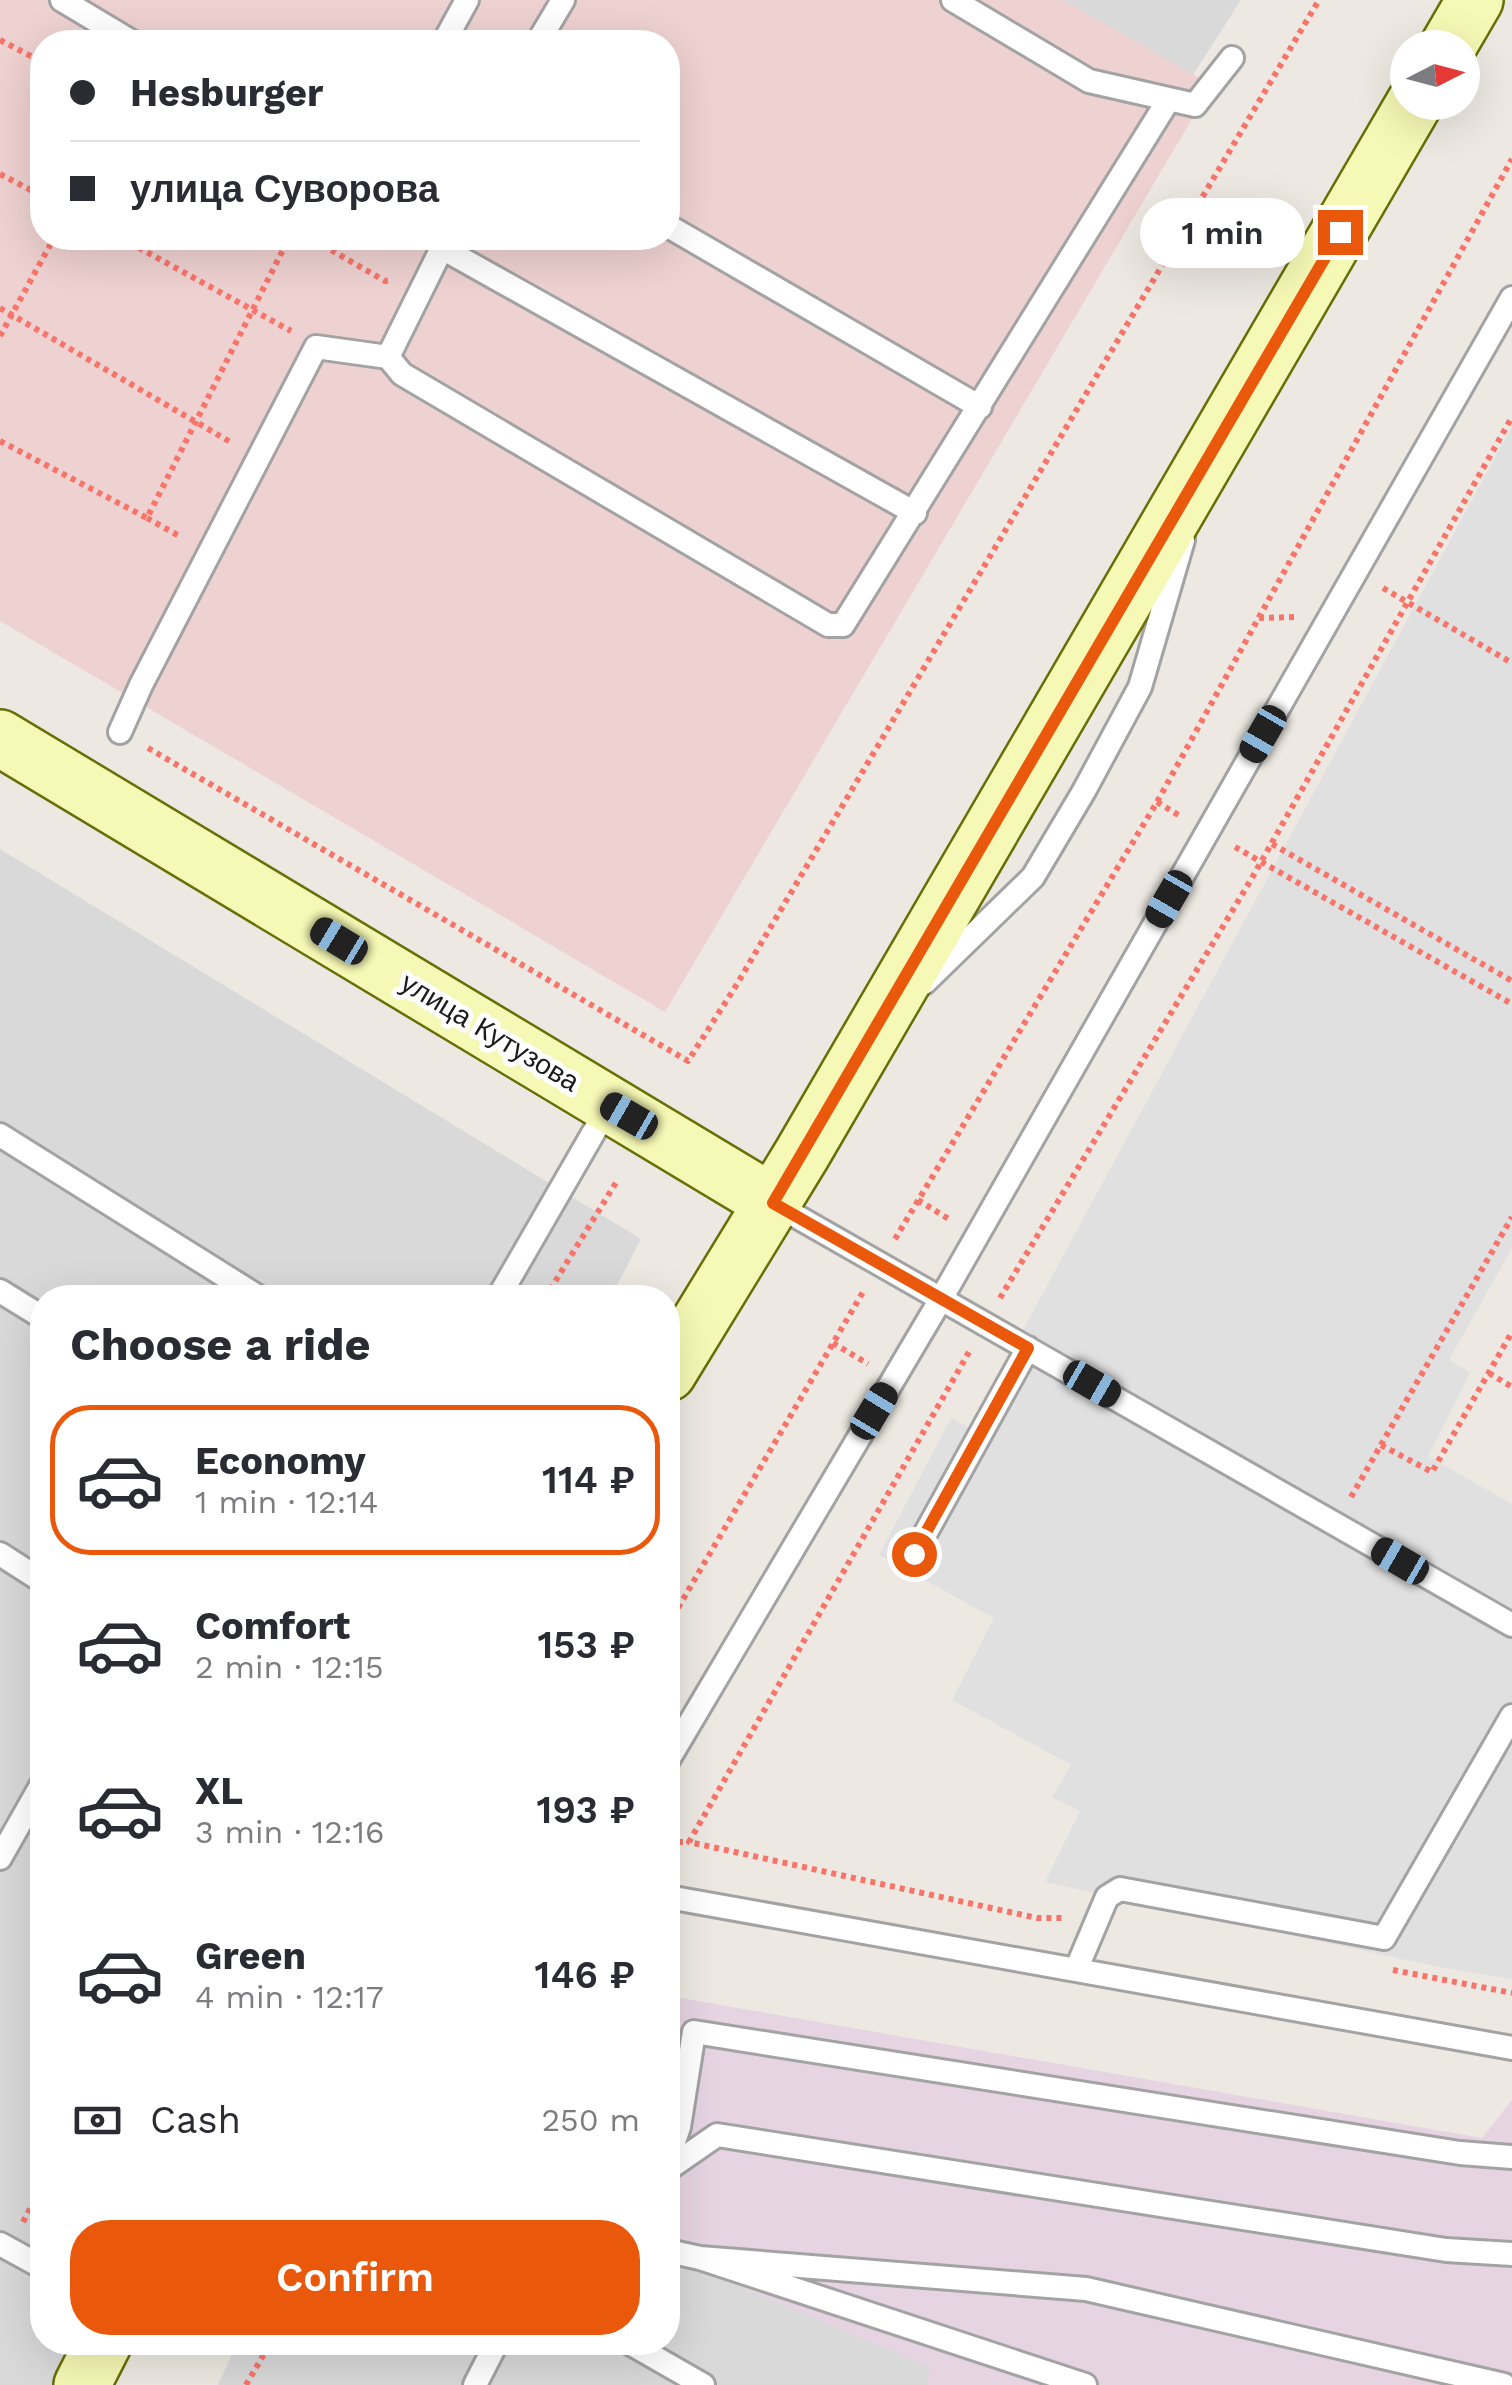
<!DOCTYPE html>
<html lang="en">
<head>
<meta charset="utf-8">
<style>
  :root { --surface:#fff; --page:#f2f2f3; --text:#2b2b33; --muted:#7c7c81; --line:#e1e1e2; --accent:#ea580c }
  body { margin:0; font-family:"Work Sans",sans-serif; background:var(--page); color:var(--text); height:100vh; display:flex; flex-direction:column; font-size:38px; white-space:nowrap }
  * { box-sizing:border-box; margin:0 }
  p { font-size:32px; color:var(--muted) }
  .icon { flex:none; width:55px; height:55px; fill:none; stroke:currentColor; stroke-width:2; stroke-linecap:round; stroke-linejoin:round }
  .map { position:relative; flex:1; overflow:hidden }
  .drawer { position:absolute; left:30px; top:1285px; width:650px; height:1070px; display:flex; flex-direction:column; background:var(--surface); border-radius:40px; box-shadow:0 10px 40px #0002 }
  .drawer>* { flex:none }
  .hud { position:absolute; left:30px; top:30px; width:650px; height:220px; border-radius:40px; box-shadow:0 10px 40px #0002; display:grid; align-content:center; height:220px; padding:0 40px; background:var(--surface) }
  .needle { width:65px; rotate:84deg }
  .controls { position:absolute; left:1390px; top:30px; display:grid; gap:20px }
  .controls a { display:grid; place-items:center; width:90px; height:90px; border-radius:50%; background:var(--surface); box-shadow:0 10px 40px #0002; font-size:50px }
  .end { position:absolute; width:45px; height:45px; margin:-22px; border:12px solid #ea580c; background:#fff; box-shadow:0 0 0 5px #fff }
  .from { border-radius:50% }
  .bubble { position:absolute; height:70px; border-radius:35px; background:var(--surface); box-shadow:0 10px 40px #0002; font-size:32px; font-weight:600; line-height:70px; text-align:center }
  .car { position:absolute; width:30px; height:60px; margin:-30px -15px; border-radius:12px; box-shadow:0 0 8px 2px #0007; background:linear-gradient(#222 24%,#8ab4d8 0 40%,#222 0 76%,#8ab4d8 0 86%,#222 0) }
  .hud b { display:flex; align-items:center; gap:35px; height:95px; font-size:38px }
  .hud b+b { border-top:2px solid var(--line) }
  .hud i { width:25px; height:25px; background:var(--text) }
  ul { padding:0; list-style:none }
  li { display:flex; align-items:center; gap:30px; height:150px; margin:0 20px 15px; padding:0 20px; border:5px solid transparent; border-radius:40px }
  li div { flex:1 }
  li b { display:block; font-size:38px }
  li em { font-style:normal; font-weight:600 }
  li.on { border-color:var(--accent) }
  li>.icon { width:90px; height:90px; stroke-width:1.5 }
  h2 { padding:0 40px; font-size:45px; line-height:120px }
  .pay { display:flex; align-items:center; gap:25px; height:110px; padding:0 40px; font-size:38px }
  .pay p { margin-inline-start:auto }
  .button { display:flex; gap:20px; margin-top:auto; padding:20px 40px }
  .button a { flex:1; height:115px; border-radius:40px; background:var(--accent); color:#fff; font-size:40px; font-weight:600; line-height:115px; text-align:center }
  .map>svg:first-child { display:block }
  .residential { fill:#dad9d9 }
  .commercial { fill:#eed1d1; fill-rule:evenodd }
  .industrial { fill:#e6d4e3 }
  .parking { fill:#e0e0e0 }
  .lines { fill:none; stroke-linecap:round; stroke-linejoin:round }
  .lane-casing { stroke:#a3a3a3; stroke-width:28 }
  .secondary-casing { stroke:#676f07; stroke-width:60 }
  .path { stroke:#f7746a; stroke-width:6; stroke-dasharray:5 5; stroke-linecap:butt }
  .lane { stroke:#fff; stroke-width:22 }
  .secondary { stroke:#f6f8b5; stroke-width:55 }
  .route { stroke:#ea580c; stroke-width:12 }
  .labels { text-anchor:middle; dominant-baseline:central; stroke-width:10; stroke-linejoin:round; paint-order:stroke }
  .street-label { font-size:28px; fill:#1c1c1c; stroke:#fff }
</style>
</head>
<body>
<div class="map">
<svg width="1512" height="2385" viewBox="0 0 1512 2385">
  <rect width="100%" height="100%" fill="#ede9e2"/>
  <path class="residential" d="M1019,0H1241L1184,89Z
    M0,849L641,1239L611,1297L42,1298V2342L75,2343L53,2385H0Z
    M668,2231L1082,2385H218L237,2343L668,2342Z"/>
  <path class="commercial" d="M0,0H1063L1212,85L665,1012L0,621ZM42,42H668V238H42Z"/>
  <path class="industrial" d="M675,1997L1482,2138L1512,2100V2385H926L930,2367L668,2256V2027Z"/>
  <path class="parking" d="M1512,426V1248L1449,1360L1470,1373L1428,1456L1512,1504V1979L1439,1967L1045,1882L1080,1811L1052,1797L1071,1765L952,1700L994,1618L879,1555L951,1418L970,1428Z"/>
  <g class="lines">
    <defs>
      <path id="lane" d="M62,0L132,42
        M953,0L1089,81L1195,105L1232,58
        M444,42L467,0
        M538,42L563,0
        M668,226L980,407
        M442,248L915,513
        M388,357L402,374L828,625H843L1169,99
        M120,732L141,685L316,347L388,357L447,238
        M924,983L1033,877L1084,791L1140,687L1183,540
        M0,1135L260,1298
        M773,1203L1512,1625
        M0,1291L42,1317
        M498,1298L610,1104
        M0,1554L42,1581
        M914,1554L1028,1348
        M668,1760L941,1299L1512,298
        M0,1858L42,1784
        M668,1897L1512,2048
        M1076,1970L1107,1897L1120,1889L1384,1938L1512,1716
        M668,2159L679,2127L694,2032L1460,2153L1512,2157
        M668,2169L717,2135L1446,2250L1512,2254
        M0,2244L42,2267
        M668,2251L700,2258L1085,2385
        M700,2258L1086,2289L1504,2385
        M628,2342L703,2385
        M475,2385L497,2342"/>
      <path id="secondary" d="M1447,48L1475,0
        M0,738L773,1203
        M668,1373L802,1154L1415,102
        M82,2385L104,2342"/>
    </defs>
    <use href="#lane" class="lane-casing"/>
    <use href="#secondary" class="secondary-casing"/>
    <path class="path" d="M0,40L42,62
      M0,174L42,196
      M121,238L291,331
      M316,238L319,243L385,281L391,280
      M0,308L232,443
      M0,336L54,238
      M0,441L147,518L289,238
      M147,518L181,537
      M1383,588L1512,663
      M1259,618L1294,617
      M148,748L688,1061L734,989L1319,0
      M1157,802L1180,816
      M1272,844L1512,981
      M1235,847L1512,1004
      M918,1200L952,1221
      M895,1239L1157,802L1512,159
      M545,1298L617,1181
      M1000,1298L1252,878L1512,417
      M833,1343L868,1364
      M969,1352L689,1842L1037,1918H1065
      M1489,1373L1512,1387
      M1381,1445L1432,1472L1512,1332
      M1351,1497L1512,1217
      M668,1625L863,1292
      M668,1842H689
      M1393,1970L1512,1993
      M23,2222L42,2186
      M246,2385L271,2342"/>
    <use href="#lane" class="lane"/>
    <use href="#secondary" class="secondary"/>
  </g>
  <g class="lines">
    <path class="route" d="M914,1554L1028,1348L773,1203L1340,232"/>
  </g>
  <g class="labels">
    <g class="street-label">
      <text transform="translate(490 1032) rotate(31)">улица Кутузова</text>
    </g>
  </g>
</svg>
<div class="controls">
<a><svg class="needle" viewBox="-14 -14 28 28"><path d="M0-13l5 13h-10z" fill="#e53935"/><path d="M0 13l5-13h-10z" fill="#7c7c81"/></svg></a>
</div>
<i class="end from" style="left:914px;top:1554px"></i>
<i class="end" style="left:1340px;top:232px"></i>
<div class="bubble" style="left:1140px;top:198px;width:165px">1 min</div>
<i class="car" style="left:1263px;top:734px;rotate:210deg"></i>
<i class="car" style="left:1169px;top:899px;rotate:210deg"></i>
<i class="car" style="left:339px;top:941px;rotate:301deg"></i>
<i class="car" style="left:629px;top:1116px;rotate:300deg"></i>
<i class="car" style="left:1092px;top:1384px;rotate:120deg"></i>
<i class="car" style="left:874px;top:1411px;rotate:31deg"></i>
<i class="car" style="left:1400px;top:1561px;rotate:300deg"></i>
<div class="hud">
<b><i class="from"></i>Hesburger</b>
<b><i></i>улица Суворова</b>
</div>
<section class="drawer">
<h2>Choose a ride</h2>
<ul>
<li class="on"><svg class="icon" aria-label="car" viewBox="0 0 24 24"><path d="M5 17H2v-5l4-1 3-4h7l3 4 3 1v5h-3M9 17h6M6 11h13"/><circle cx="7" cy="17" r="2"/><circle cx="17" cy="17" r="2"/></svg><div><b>Economy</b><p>1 min · 12:14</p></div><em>114 ₽</em></li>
<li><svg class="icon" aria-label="car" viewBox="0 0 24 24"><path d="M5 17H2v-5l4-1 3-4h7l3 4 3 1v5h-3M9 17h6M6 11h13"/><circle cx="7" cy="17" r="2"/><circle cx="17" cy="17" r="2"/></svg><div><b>Comfort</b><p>2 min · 12:15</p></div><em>153 ₽</em></li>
<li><svg class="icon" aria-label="car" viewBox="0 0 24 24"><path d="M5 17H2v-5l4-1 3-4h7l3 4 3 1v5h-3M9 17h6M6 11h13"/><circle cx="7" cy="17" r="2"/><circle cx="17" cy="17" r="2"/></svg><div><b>XL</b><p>3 min · 12:16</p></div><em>193 ₽</em></li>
<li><svg class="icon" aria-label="car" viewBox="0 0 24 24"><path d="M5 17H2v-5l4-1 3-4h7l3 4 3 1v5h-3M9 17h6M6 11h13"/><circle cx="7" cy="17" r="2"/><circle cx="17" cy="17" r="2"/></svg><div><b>Green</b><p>4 min · 12:17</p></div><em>146 ₽</em></li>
</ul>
<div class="pay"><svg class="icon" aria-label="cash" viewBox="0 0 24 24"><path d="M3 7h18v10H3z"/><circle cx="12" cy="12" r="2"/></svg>Cash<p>250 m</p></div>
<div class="button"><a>Confirm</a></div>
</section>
</div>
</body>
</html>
